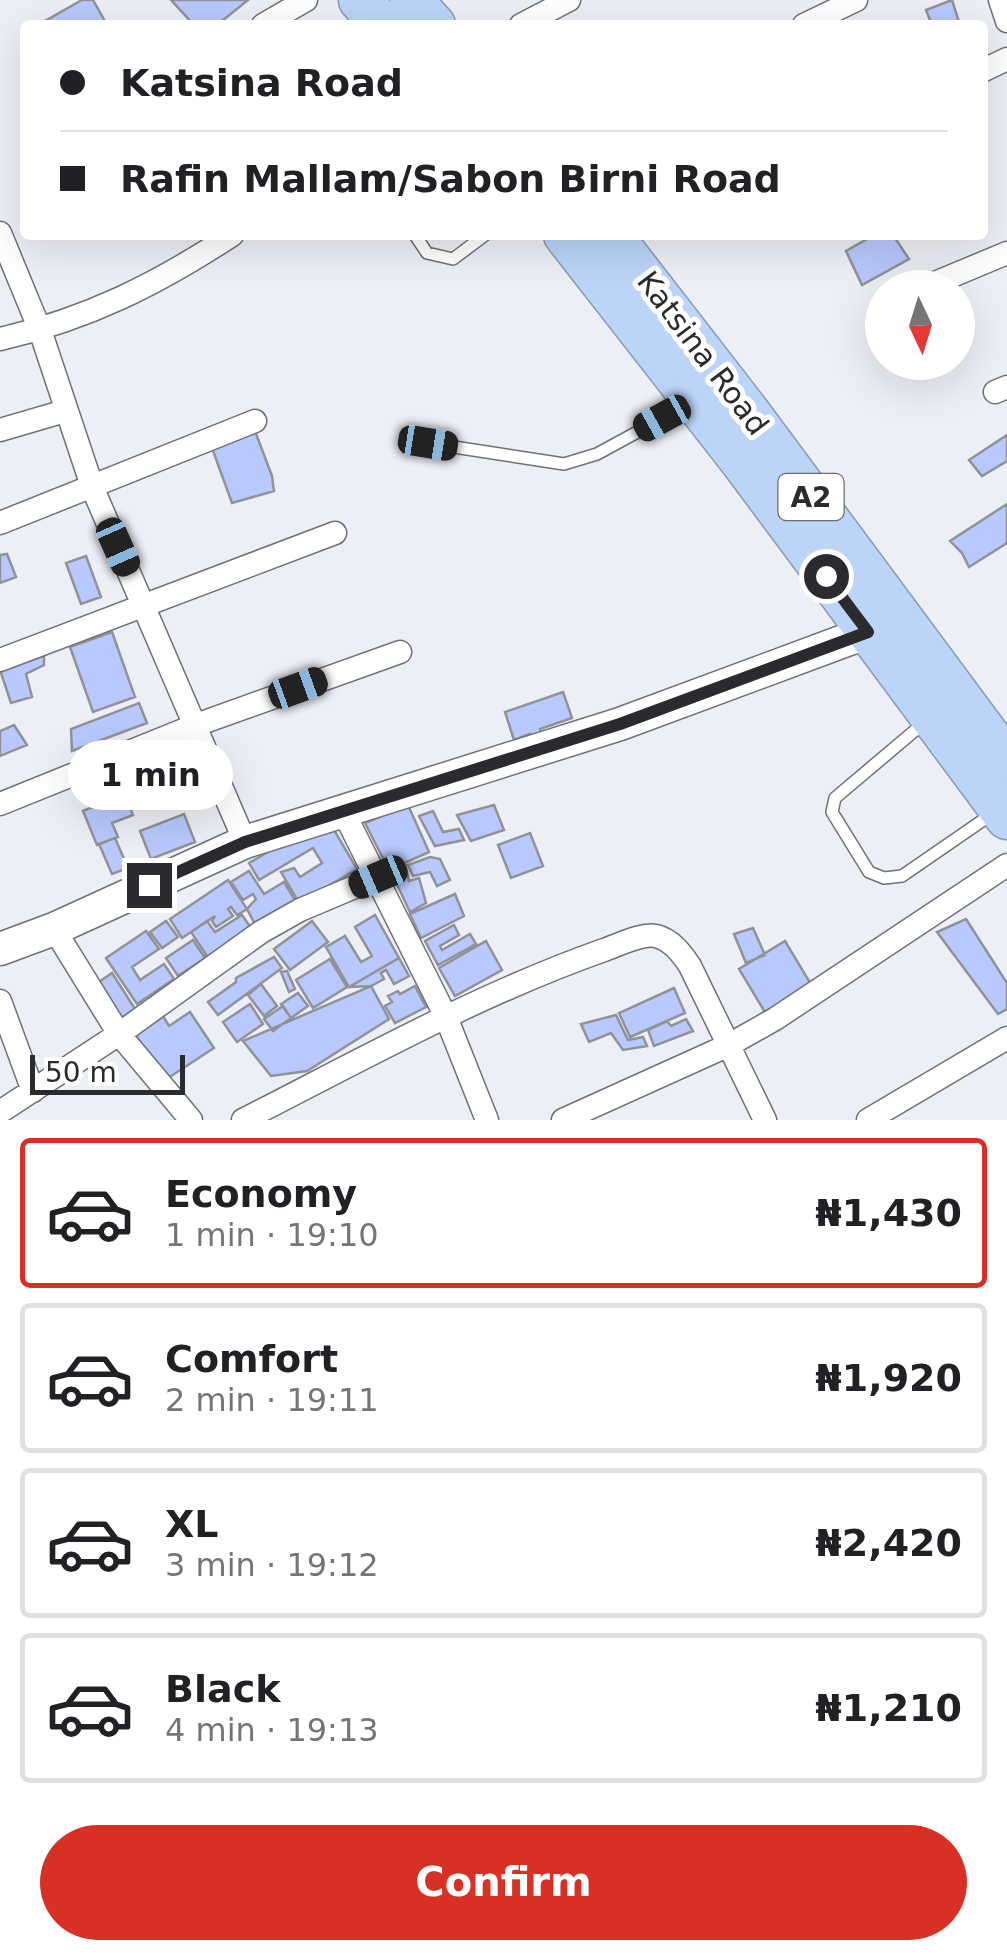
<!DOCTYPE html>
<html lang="en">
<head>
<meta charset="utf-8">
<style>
  :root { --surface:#fff; --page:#f6f6f6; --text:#202124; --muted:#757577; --line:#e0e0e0; --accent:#d93025 }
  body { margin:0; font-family:"DejaVu Sans",sans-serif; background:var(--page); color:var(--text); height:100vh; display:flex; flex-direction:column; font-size:38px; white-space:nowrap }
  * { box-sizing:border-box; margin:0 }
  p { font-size:32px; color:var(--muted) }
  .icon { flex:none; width:55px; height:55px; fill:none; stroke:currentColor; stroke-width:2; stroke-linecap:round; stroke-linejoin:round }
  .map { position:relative; height:1120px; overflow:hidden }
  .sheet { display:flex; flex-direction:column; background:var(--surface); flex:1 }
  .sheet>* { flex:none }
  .top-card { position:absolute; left:20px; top:20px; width:968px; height:220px; border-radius:10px; box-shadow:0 10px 40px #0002; display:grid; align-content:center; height:220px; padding:0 40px; background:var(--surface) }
  .needle { width:65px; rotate:176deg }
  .controls { position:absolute; left:865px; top:270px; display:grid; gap:20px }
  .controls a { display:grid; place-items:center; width:110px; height:110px; border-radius:50%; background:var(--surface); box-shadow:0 10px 40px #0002; font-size:50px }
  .scale { position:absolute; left:30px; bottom:25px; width:155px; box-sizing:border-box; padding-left:10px; border:5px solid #2a2b2e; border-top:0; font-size:28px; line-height:35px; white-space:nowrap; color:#2a2b2e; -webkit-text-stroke:8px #fff; paint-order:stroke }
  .end { position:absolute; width:45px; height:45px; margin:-22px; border:12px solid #2a2b2e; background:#fff; box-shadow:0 0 0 5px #fff }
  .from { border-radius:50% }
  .bubble { position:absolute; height:70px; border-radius:35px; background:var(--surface); box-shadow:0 10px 40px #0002; font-size:32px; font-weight:800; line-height:70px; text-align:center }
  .car { position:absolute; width:30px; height:60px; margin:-30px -15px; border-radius:12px; box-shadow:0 0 8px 2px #0007; background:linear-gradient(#222 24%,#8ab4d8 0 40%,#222 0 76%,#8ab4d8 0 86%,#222 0) }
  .top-card b { display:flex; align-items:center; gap:35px; height:95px; font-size:38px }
  .top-card b+b { border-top:2px solid var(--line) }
  .top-card i { width:25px; height:25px; background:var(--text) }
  ul { padding:18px 0 0; list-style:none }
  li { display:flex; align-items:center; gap:30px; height:150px; margin:0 20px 15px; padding:0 20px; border:5px solid var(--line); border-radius:10px }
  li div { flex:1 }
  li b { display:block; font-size:38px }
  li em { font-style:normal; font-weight:800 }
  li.on { border-color:var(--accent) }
  li>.icon { width:90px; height:90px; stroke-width:1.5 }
  .primary-button { display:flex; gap:20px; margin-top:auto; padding:20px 40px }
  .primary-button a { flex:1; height:115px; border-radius:60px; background:var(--accent); color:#fff; font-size:40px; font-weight:800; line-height:115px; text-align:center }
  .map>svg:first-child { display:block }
  .building { fill:#b9c9fd; stroke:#909298; stroke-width:2.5 }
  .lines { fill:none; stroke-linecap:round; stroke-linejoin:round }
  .lane-casing { stroke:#6f7176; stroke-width:14 }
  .street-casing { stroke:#6f7176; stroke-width:25 }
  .secondary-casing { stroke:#6f7176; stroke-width:35 }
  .highway-casing { stroke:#8899b1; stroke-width:45 }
  .lane { stroke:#fff; stroke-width:11 }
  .street { stroke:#fff; stroke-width:22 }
  .secondary { stroke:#fff; stroke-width:32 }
  .highway { stroke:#bbd4f7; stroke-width:42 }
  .route { stroke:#2a2b2e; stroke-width:12 }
  .labels { text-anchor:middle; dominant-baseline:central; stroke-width:10; stroke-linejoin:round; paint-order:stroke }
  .shield { fill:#fff; stroke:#6a6b6d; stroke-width:2.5 }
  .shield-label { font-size:28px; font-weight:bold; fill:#2a2b2e }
  .street-label { font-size:30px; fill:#2a2b2e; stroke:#fff }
</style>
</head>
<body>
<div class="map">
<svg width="1007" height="1120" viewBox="0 0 1007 1120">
  <rect width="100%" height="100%" fill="#edeff6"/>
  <path class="building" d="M82,0H93L107,25H38Z
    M171,0H248L217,25H194Z
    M952,0L960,25H932L926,10Z
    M874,235H893L909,259L862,285L846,251Z
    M255,431L272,476L274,491L232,503L212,448Z
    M1007,435V461L982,476L969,460Z
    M1007,504V543L969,567L962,553L950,541Z
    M7,554L16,577L0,583V555Z
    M86,556L101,597L81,604L66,563Z
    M112,632L135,697L93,712L70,647Z
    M44,656V665L26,674L32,697L11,703L0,670Z
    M563,692L572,718L540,729L543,739L532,742L530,734L514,740L505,712Z
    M139,703L147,723L72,751L71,729Z
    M14,725L27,745L0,756V731Z
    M157,761L168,789L135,801L124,775Z
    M125,794L133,815L112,823L118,837L97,845L83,811Z
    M408,805L429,852L389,870L365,823Z
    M494,805L504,830L471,841L457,815Z
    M433,811L443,832L459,829L464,840L435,846L419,816Z
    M184,814L195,842L151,859L140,831Z
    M327,818L357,869L299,903L281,872L294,868L300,877L322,863L313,848L259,880L249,863Z
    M530,833L543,866L511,878L498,845Z
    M115,838L128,868L112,874L99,844Z
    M430,857L440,859L450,880L437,886L430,872L413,876L408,865Z
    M405,863L409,881L419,878L426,903L410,912L391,872Z
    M249,871L264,894L284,882L298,905L258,930L247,909L256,899L253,894L243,900L231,882Z
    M228,880L247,909L237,915L231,907L228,909L233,916L216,927L212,921L215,916L182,938L170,919Z
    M455,894L464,916L421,938L410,914Z
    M242,915L253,931L209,959L191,932L207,921L215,932Z
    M375,915L399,958L349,987L326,947L345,936L361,962L372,956L355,927Z
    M966,919L1007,983V1009L998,1014L937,932Z
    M166,921L178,937L162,948L150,932Z
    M312,921L328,942L290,970L274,949Z
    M454,925L459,935L440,946L442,950L470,934L476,944L438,965L425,941Z
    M753,928L765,955L746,963L734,934Z
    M146,931L159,949L132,967L140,980L164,964L174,979L137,1004L106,958Z
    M193,940L205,958L178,976L166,958Z
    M486,941L502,970L455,996L439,968Z
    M785,941L812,986L766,1014L739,969Z
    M274,957L282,968L218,1015L208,1002L236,982V978Z
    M399,958L409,976L394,984L386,970L381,973L384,979L371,986L349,987Z
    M330,959L347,987L313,1008L296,980Z
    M287,971L295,989L289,992L281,972Z
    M112,973L135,1009L120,1019L96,984Z
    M261,984L277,1006L264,1016L248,995Z
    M371,986L389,1019L307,1071L271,1076L243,1041Z
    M415,986L426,1007L395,1023L385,1006L392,1002L388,996L398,991L400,994Z
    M674,988L685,1013L630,1037L619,1013Z
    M298,993L308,1006L291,1018L281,1004Z
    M250,1004L263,1024L237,1042L223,1022Z
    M283,1006L291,1018L273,1031L264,1019Z
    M190,1012L214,1048L165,1080L135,1034L163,1016L169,1026Z
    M616,1015L628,1040L643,1037L647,1046L623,1050L611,1033L589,1042L581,1024Z
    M686,1019L693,1031L654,1046L648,1030L667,1021L671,1026Z"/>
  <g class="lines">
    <defs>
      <path id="lane" d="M415,235L427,253L453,259L485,235
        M428,443L564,464L597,454L687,405
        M925,722L835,798L832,812L869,872L884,878L902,876L992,814"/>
      <path id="street" d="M1000,0L1007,21
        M263,25L306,0
        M521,25L569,0
        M804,25L856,0
        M982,71L1007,59
        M0,233L40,330L93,489L245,842
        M935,283L1007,253
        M0,339C88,319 157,284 232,235
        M995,392L1007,387
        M0,430L65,411
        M0,523L255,421
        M0,660L335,533
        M0,804L196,725L400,652
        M342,809L446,1017L487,1120
        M54,929L119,1034L191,1120
        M0,1001L33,1091
        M0,1112L119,1034L261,932L300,910L378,877
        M243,1120C361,1060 479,994 604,950C619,945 641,933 656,936C672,940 682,954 690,966L765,1120
        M563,1120L729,1045L775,1019L1007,865
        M868,1120L1007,1038"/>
      <path id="secondary" d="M0,949L54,929L245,842L620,724L868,632"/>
      <path id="highway" d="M360,0L383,25
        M411,0L434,25
        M565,235L743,463L1007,818
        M611,235L749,413L1007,761"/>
    </defs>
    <use href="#lane" class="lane-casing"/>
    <use href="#street" class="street-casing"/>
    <use href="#secondary" class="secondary-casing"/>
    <use href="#highway" class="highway-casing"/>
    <use href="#lane" class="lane"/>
    <use href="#street" class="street"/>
    <use href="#secondary" class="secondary"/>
    <use href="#highway" class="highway"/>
  </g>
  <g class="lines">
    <path class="route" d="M149,885L245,842L620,724L868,632L826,576"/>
  </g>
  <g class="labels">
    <rect class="shield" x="778.5" y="474" width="65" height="46" rx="8"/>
    <g class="shield-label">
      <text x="811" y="497">A2</text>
    </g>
    <g class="street-label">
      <text transform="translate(703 353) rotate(53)">Katsina Road</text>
    </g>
  </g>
</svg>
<div class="controls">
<a><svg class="needle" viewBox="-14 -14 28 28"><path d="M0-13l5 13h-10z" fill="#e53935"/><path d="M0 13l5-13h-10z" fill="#757577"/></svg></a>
</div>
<div class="scale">50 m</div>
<i class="end from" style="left:826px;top:576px"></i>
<i class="end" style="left:149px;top:885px"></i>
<div class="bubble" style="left:68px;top:740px;width:165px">1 min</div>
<i class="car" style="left:662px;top:418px;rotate:241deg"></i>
<i class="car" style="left:428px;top:443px;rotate:99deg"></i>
<i class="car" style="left:118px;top:547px;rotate:156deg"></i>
<i class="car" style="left:298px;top:688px;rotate:70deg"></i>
<i class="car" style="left:378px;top:877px;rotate:247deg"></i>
<div class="top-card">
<b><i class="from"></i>Katsina Road</b>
<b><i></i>Rafin Mallam/Sabon Birni Road</b>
</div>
</div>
<section class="sheet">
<ul>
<li class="on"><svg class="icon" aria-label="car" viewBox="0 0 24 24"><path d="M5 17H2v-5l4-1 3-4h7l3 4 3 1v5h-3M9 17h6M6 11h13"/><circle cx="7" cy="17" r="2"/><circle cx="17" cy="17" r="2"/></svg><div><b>Economy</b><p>1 min · 19:10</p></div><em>₦1,430</em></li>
<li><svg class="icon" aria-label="car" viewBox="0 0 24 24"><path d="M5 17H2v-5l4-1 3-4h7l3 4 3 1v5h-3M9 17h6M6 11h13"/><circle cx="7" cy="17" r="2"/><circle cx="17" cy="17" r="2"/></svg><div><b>Comfort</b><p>2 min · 19:11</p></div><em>₦1,920</em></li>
<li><svg class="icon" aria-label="car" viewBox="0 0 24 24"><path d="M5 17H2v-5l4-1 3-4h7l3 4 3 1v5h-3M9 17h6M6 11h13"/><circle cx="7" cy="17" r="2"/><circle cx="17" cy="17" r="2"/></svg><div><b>XL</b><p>3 min · 19:12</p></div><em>₦2,420</em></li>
<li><svg class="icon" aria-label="car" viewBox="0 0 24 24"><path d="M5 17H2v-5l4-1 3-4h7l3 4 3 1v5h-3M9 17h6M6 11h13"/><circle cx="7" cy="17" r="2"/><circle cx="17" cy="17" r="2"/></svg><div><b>Black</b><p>4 min · 19:13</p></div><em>₦1,210</em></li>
</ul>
<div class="primary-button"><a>Confirm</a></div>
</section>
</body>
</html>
